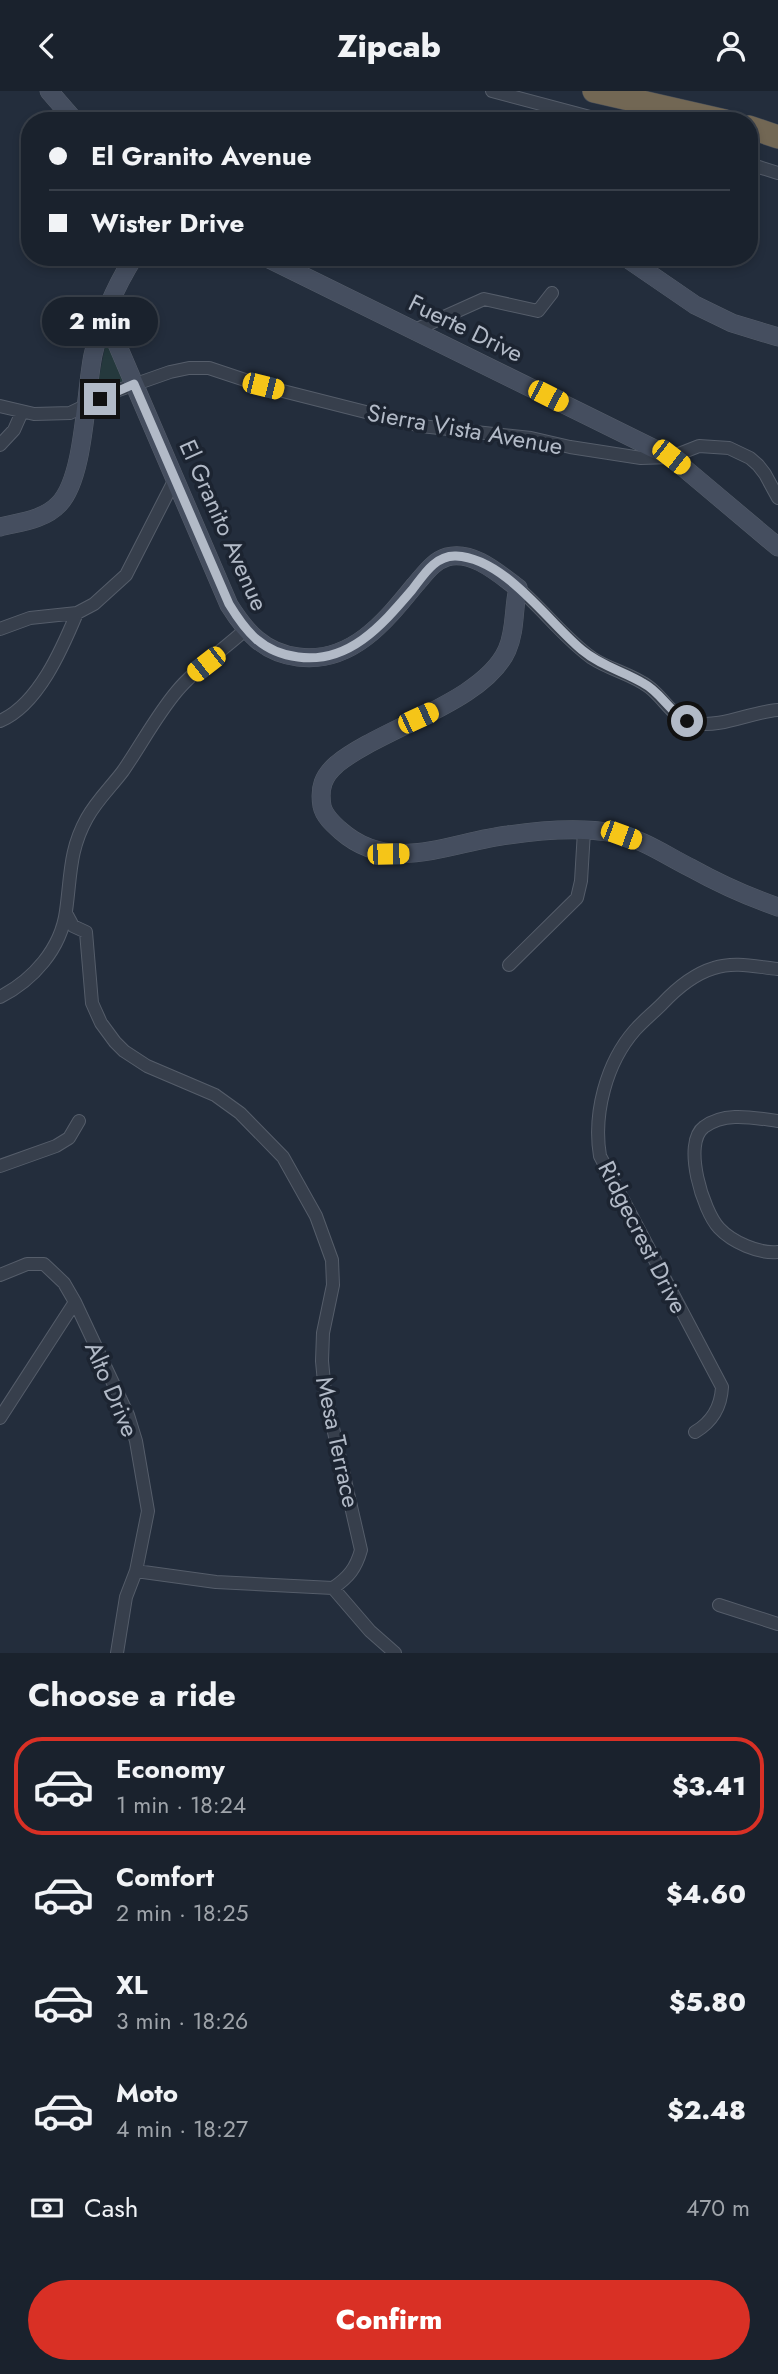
<!DOCTYPE html>
<html lang="en">
<head>
<meta charset="utf-8">
<style>
  :root { --surface:#1a222d; --page:#232a35; --text:#f1f3f6; --muted:#9fa4aa; --line:#383f49; --accent:#d93025 }
  body { margin:0; font-family:Jost,sans-serif; background:var(--page); color:var(--text); height:100vh; display:flex; flex-direction:column; font-size:26px; white-space:nowrap }
  * { box-sizing:border-box; margin:0 }
  p { font-size:23px; color:var(--muted) }
  .icon { flex:none; width:38px; height:38px; fill:none; stroke:currentColor; stroke-width:2; stroke-linecap:round; stroke-linejoin:round }
  .map { position:relative; height:1562px; overflow:hidden }
  .side { display:flex; flex-direction:column; background:var(--surface); flex:1 }
  .side>* { flex:none }
  .top-card { position:absolute; left:21px; top:21px; width:737px; height:154px; border-radius:28px; box-shadow:0 4px 10px #0003,0 0 0 2px var(--line); display:grid; align-content:center; height:154px; padding:0 28px; background:var(--surface) }
  .end { position:absolute; width:32px; height:32px; margin:-16px; border:9px solid #b2bac7; background:#111; box-shadow:0 0 0 4px #111 }
  .from { border-radius:50% }
  .bubble { position:absolute; height:49px; border-radius:24px; background:var(--surface); box-shadow:0 4px 10px #0003,0 0 0 2px var(--line); font-size:23px; font-weight:800; line-height:49px; text-align:center }
  .car { position:absolute; width:21px; height:42px; margin:-21px -10px; border-radius:9px; box-shadow:0 0 5px 2px #0007; background:linear-gradient(#f5c518 24%,#345 0 40%,#f5c518 0 76%,#345 0 86%,#f5c518 0) }
  .top-card b { display:flex; align-items:center; gap:24px; height:66px; font-size:26px }
  .top-card b+b { border-top:2px solid var(--line) }
  .top-card i { width:18px; height:18px; background:var(--text) }
  ul { padding:0; list-style:none }
  li { display:flex; align-items:center; gap:21px; height:98px; margin:0 14px 10px; padding:0 14px; border:4px solid transparent; border-radius:28px }
  li div { flex:1 }
  li b { display:block; font-size:26px }
  li em { font-style:normal; font-weight:800 }
  li.selected { border-color:var(--accent) }
  li>.icon { width:63px; height:63px; stroke-width:1.5 }
  h2 { padding:0 28px; font-size:32px; line-height:84px }
  .pay { display:flex; align-items:center; gap:18px; height:77px; padding:0 28px; font-size:26px }
  .pay p { margin-inline-start:auto }
  .cta { display:flex; gap:14px; margin-top:auto; padding:14px 28px }
  .cta a { flex:1; height:80px; border-radius:42px; background:var(--accent); color:#fff; font-size:28px; font-weight:800; line-height:80px; text-align:center }
  header { display:flex; justify-content:space-between; align-items:center; height:91px; padding:0 28px; background:var(--surface); font-size:32px; font-weight:800 }
  .map>svg:first-child { display:block }
  .green { fill:#25393d }
  .lines { fill:none; stroke-linecap:round; stroke-linejoin:round }
  .street-casing { stroke:#555d6a; stroke-width:14 }
  .secondary-casing { stroke:#555d6a; stroke-width:19 }
  .highway-casing { stroke:#424a57; stroke-width:24 }
  .street { stroke:#373f4c; stroke-width:12 }
  .secondary { stroke:#454e5f; stroke-width:18 }
  .highway { stroke:#726754; stroke-width:23 }
  .route { stroke:#b2bac7; stroke-width:9 }
  .labels { text-anchor:middle; dominant-baseline:central; stroke-width:7; stroke-linejoin:round; paint-order:stroke }
  .street-label { font-size:24px; fill:#b2bac7; stroke:#1c2431 }
</style>
</head>
<body>
<header><svg class="icon" aria-label="back" viewBox="0 0 24 24"><path d="M15 5l-7 7 7 7"/></svg>Zipcab<svg class="icon" aria-label="person" viewBox="0 0 24 24"><circle cx="12" cy="8" r="4"/><path d="M4 21q1-7 8-7t8 7"/></svg></header>
<div class="map">
<svg width="778" height="1562" viewBox="0 0 778 1562">
  <rect width="100%" height="100%" fill="#232d3c"/>
  <path class="green" d="M105,256L109,257L126,294L95,308Z"/>
  <g class="lines">
    <defs>
      <path id="street" d="M492,0L605,30
        M749,73L778,82
        M415,239L484,208L538,220L552,202
        M0,315L34,323L70,322L116,300L170,281L189,277H209L263,295L421,335L531,347L570,356L641,367L671,366L699,355L729,357L750,367L758,374L765,383L778,407
        M0,354L14,339L22,321
        M518,497C544,519 564,547 592,567C610,579 632,583 649,596C665,608 673,628 694,632C722,637 750,621 778,619
        M77,522L94,513L126,484L175,388
        M0,538L30,527L77,522C62,558 38,614 0,630
        M66,822L73,835L86,841L92,912L101,932L115,951L124,960L147,975L215,1004L240,1022L283,1066L316,1125L332,1169L333,1194L323,1242L322,1270L325,1302L361,1459C356,1477 349,1486 333,1497L216,1491L136,1480
        M509,874L577,807L581,790L584,740
        M0,906C33,889 61,858 66,820C71,785 69,759 87,727C97,709 111,696 123,680C141,654 156,625 177,600C196,577 223,559 245,539
        M778,1030C754,1027 725,1020 704,1036C682,1052 703,1120 719,1137C732,1151 759,1163 778,1161
        M0,1075L56,1055L69,1047L79,1030
        M0,1184L27,1173H44L64,1192L75,1211L128,1324L136,1350L148,1420L136,1480L126,1506L117,1562
        M0,1327L75,1211
        M695,1341C712,1331 721,1316 722,1296L600,1065C593,1023 606,972 635,939C643,930 653,922 662,913C676,898 694,883 714,877C735,870 757,876 778,878
        M333,1497L370,1540L395,1562
        M719,1514L778,1533"/>
      <path id="secondary" d="M49,0L75,30
        M265,166L671,366L778,456
        M625,166L695,214L732,232L778,246
        M105,225L229,514C246,541 264,562 298,566C351,573 385,531 415,494C424,484 433,470 447,466C473,459 499,483 518,497C513,518 516,539 507,559C484,611 381,637 337,673C323,685 319,697 322,715C324,725 333,733 341,740C391,784 450,751 508,744C542,739 579,736 614,742C643,748 665,764 691,777C718,792 749,806 778,816
        M0,436C20,431 44,429 59,413C85,386 85,303 93,264C101,229 115,196 134,166"/>
      <path id="highway" d="M594,0L725,30
        M749,36L778,46"/>
    </defs>
    <use href="#street" class="street-casing"/>
    <use href="#secondary" class="secondary-casing"/>
    <use href="#highway" class="highway-casing"/>
    <use href="#street" class="street"/>
    <use href="#secondary" class="secondary"/>
    <use href="#highway" class="highway"/>
  </g>
  <g class="lines">
    <path class="route" d="M100,308L134,293L229,513C246,541 263,562 298,566C349,573 382,534 412,499C423,485 435,464 456,465C505,467 548,531 582,559C601,575 623,580 643,592C661,601 669,621 687,630"/>
  </g>
  <g class="labels">
    <g class="street-label">
      <text transform="translate(466 237) rotate(26)">Fuerte Drive</text>
      <text transform="translate(465 338) rotate(10)">Sierra Vista Avenue</text>
      <text transform="translate(224 434) rotate(66)">El Granito Avenue</text>
      <text transform="translate(643 1146) rotate(63)">Ridgecrest Drive</text>
      <text transform="translate(112 1298) rotate(67)">Alto Drive</text>
      <text transform="translate(338 1351) rotate(78)">Mesa Terrace</text>
    </g>
  </g>
</svg>
<i class="end from" style="left:687px;top:630px"></i>
<i class="end" style="left:100px;top:308px"></i>
<div class="bubble" style="left:42px;top:206px;width:116px">2 min</div>
<i class="car" style="left:263px;top:295px;rotate:104deg"></i>
<i class="car" style="left:548px;top:305px;rotate:117deg"></i>
<i class="car" style="left:671px;top:366px;rotate:128deg"></i>
<i class="car" style="left:206px;top:573px;rotate:232deg"></i>
<i class="car" style="left:418px;top:627px;rotate:65deg"></i>
<i class="car" style="left:621px;top:744px;rotate:110deg"></i>
<i class="car" style="left:388px;top:763px;rotate:89deg"></i>
<div class="top-card">
<b><i class="from"></i>El Granito Avenue</b>
<b><i></i>Wister Drive</b>
</div>
</div>
<section class="side">
<h2>Choose a ride</h2>
<ul>
<li class="selected"><svg class="icon" aria-label="car" viewBox="0 0 24 24"><path d="M5 17H2v-5l4-1 3-4h7l3 4 3 1v5h-3M9 17h6M6 11h13"/><circle cx="7" cy="17" r="2"/><circle cx="17" cy="17" r="2"/></svg><div><b>Economy</b><p>1 min · 18:24</p></div><em>$3.41</em></li>
<li><svg class="icon" aria-label="car" viewBox="0 0 24 24"><path d="M5 17H2v-5l4-1 3-4h7l3 4 3 1v5h-3M9 17h6M6 11h13"/><circle cx="7" cy="17" r="2"/><circle cx="17" cy="17" r="2"/></svg><div><b>Comfort</b><p>2 min · 18:25</p></div><em>$4.60</em></li>
<li><svg class="icon" aria-label="car" viewBox="0 0 24 24"><path d="M5 17H2v-5l4-1 3-4h7l3 4 3 1v5h-3M9 17h6M6 11h13"/><circle cx="7" cy="17" r="2"/><circle cx="17" cy="17" r="2"/></svg><div><b>XL</b><p>3 min · 18:26</p></div><em>$5.80</em></li>
<li><svg class="icon" aria-label="car" viewBox="0 0 24 24"><path d="M5 17H2v-5l4-1 3-4h7l3 4 3 1v5h-3M9 17h6M6 11h13"/><circle cx="7" cy="17" r="2"/><circle cx="17" cy="17" r="2"/></svg><div><b>Moto</b><p>4 min · 18:27</p></div><em>$2.48</em></li>
</ul>
<div class="pay"><svg class="icon" aria-label="cash" viewBox="0 0 24 24"><path d="M3 7h18v10H3z"/><circle cx="12" cy="12" r="2"/></svg>Cash<p>470 m</p></div>
<div class="cta"><a>Confirm</a></div>
</section>
</body>
</html>
